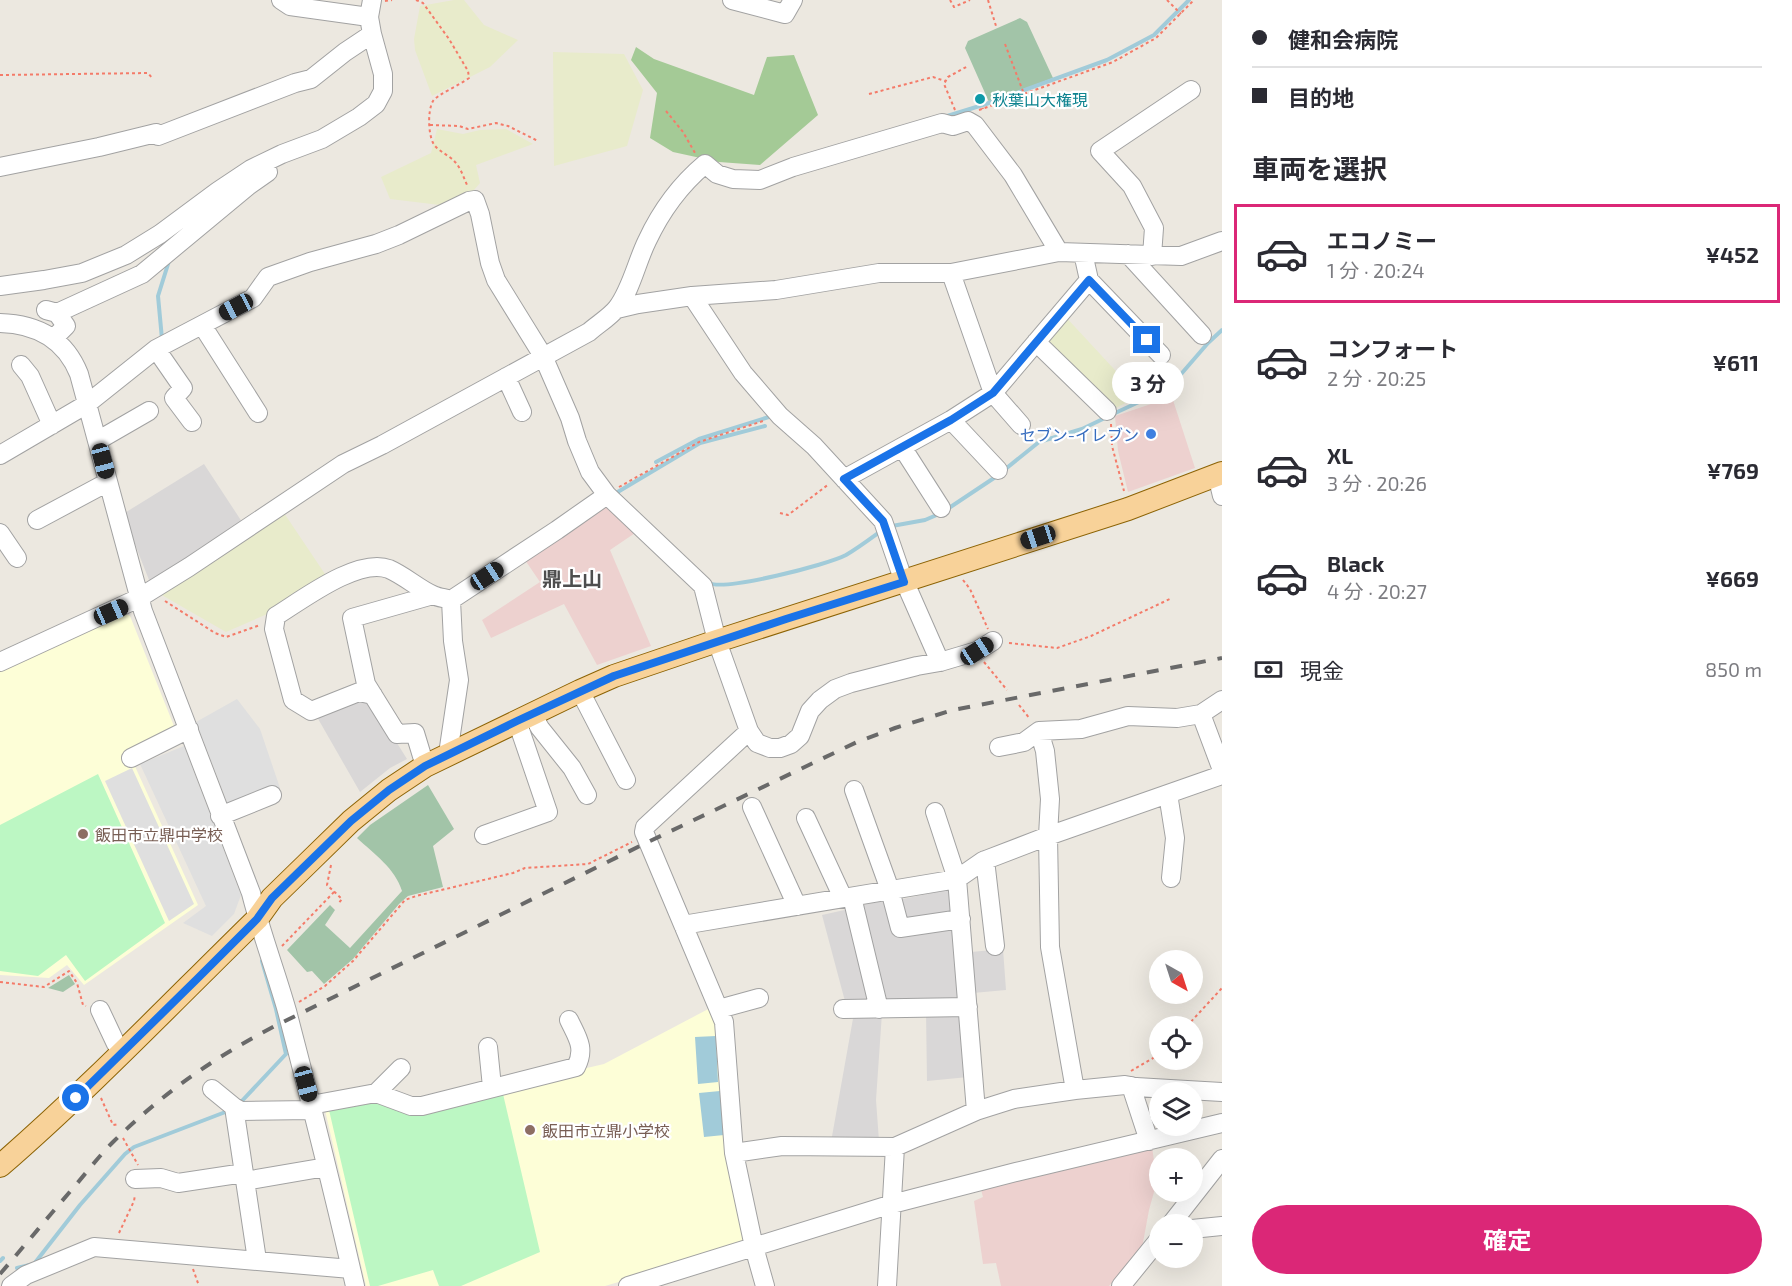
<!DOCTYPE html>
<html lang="ja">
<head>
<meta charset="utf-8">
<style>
  :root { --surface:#fff; --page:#f7f7f7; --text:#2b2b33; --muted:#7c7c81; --line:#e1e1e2; --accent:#db2777 }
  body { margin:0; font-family:"Exo 2","Noto Sans JP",sans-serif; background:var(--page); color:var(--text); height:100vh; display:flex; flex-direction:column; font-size:22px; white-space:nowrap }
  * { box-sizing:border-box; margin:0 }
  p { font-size:20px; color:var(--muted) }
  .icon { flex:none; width:33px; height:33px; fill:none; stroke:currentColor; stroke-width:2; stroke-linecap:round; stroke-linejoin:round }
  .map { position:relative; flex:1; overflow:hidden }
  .sheet { display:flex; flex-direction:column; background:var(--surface); width:570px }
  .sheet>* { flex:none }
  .hud { display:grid; align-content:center; height:132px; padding:0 30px; background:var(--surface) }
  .needle { width:39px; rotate:141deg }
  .buttons { position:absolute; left:1149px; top:950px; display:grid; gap:12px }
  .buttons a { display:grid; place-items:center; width:54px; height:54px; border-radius:50%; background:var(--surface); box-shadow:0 6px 24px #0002; font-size:30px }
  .end { position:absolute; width:27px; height:27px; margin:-14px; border:8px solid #1a73e8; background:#fff; box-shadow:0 0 0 3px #fff }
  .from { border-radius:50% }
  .bubble { position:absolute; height:42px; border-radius:21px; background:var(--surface); box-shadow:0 6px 24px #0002; font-size:20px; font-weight:700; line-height:42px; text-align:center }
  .car { position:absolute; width:18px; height:36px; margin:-18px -9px; border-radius:8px; box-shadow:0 0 4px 2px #0007; background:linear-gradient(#222 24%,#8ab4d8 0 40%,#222 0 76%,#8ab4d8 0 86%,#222 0) }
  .hud b { display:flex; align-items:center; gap:21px; height:57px; font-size:22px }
  .hud b+b { border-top:2px solid var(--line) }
  .hud i { width:15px; height:15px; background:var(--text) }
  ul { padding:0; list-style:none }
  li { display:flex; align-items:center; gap:18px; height:99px; margin:0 12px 9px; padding:0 18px; border:3px solid transparent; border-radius:0px }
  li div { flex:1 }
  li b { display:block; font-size:22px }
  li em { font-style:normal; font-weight:700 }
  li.on { border-color:var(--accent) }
  li>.icon { width:54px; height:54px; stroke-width:1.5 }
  h2 { padding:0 30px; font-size:27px; line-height:72px }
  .pay { display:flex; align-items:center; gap:15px; height:66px; padding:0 30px; font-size:22px }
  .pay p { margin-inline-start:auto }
  .action { display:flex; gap:12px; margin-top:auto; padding:12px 30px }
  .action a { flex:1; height:69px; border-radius:36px; background:var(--accent); color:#fff; font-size:24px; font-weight:700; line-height:69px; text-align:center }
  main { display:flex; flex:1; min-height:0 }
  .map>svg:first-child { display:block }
  .residential { fill:#d9d7d7 }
  .commercial { fill:#edd1cf }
  .education { fill:#fdfed7 }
  .farmland { fill:#e8ebcb }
  .forest { fill:#a4ca96 }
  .cemetery { fill:#a2c4a8 }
  .park { fill:#bcf7c3 }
  .parking { fill:#dfdfdf }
  .water { fill:#a1cbd9 }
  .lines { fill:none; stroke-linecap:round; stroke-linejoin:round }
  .stream { stroke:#a1cbd9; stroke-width:4 }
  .minor-casing { stroke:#a2a2a2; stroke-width:20 }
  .major-casing { stroke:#8c6305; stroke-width:24 }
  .path { stroke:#f47b69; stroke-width:2; stroke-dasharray:3 3; stroke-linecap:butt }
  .minor { stroke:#fff; stroke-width:18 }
  .major { stroke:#f8d299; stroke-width:22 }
  .rail { stroke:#696969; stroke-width:4; stroke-dasharray:12 12; stroke-linecap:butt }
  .route { stroke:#1a73e8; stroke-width:8 }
  .culture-dot { fill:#0f9aa8; stroke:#fff; stroke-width:2 }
  .shop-dot { fill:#3f7fe0; stroke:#fff; stroke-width:2 }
  .education-dot { fill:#8d6e63; stroke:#fff; stroke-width:2 }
  .labels { text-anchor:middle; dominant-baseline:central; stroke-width:4.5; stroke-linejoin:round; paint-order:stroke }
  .culture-label { font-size:16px; fill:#0d838f; stroke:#fff; text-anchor:start }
  .shop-label { font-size:16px; fill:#366cbe; stroke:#fff; text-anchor:end }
  .education-label { font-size:16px; fill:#785e54; stroke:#fff; text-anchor:start }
  .quarter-label { font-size:20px; font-weight:bold; fill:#4e4e4e; stroke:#fff }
</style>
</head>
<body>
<main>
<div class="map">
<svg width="1222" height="1286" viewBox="0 0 1222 1286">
  <rect width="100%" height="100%" fill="#ece8e0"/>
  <path class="residential" d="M204,464L246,528L153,590L123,514Z
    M355,699L370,700L407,759L390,768L360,792L317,717Z
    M951,889L956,915L903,926L898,900Z
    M888,900L898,932L954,925L960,1002L883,1005L858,906Z
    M849,909L873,1003L846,1005L822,915Z
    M1003,949L1006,990L973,993L971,952Z
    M963,1010L968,1077L927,1081L926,1011Z
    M854,1013H882L876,1100L879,1141L831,1142Z"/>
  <path class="commercial" d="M1172,397L1195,468L1128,492L1118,451L1115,416Z
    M609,503L638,531L610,550L651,646L597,665L564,604L491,638L482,620L540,582L525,560Z
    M1152,1147L1157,1181L1149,1210L1142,1248L1109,1286H1001L996,1263L983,1264L974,1201L983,1197L980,1186Z"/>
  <path class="education" d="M124,613L130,616L180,741L133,762L198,905L84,985L67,965L49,978L0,975V669Z
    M714,1006L750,1243L605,1286H366L324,1106L372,1097L410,1109L604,1064Z"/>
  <path class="farmland" d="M454,0H464L484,25L518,40L490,67L432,96L415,50L414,39L420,6Z
    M553,52L624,54L643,90L627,146L554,166Z
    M437,129L463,134L480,130L506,129L533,144L476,165L480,183L468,197L440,205L390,199L381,177L431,153Z
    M1063,314L1139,396L1112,410L1043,341Z
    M282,510L327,577L274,611L226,632L160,594Z"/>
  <path class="forest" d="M636,47L654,59L754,95L767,57L794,55L818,115L760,165L719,162L673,152L650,138L657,93L631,60Z"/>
  <path class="cemetery" d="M1020,18L1027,22L1053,78L989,102L965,48L968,41Z
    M428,785L454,829L433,846L443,887L408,896L399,904L353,959L324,984L312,971L307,972L287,950L330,905L335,910L325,925L350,948L402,891C395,868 374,854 357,838L370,825Z
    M69,975L75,984L63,992L48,988Z"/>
  <path class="park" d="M98,774L165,923L85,981L66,955L38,976L0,971V825Z
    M503,1094L540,1252L461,1286H439L433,1270L378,1286H370L329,1110L371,1101L407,1113L421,1116Z"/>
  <path class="parking" d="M237,699L260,729L280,788L229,807L196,722Z
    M184,746L241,895L234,914L212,936L183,923L206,906L140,764Z
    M132,768L194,904L169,921L105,781Z"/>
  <path class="water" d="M716,1036L718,1082L698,1084L695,1037Z
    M720,1091L724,1135L704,1137L699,1093Z"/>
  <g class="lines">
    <path class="stream" d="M944,117L986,104L1107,60L1154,35L1189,0
      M162,339L158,296L169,261
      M1113,414L1169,388L1208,343L1222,330
      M656,462L699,439L772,416
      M1003,471L1039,442L1082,429L1107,417
      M618,494L616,493L700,443L765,426
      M946,510L997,476
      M892,526L925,520L939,514
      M709,583C725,591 827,565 846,555C858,548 870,539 881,531
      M240,1103L286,1054L276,1009L262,961
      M0,1261L3,1258
      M17,1268L34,1264L80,1205L125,1154L134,1147L228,1111"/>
    <defs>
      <path id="minor" d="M281,0L290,6L369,17
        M732,0L785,14L793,0
        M0,167L99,147L156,133L158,136L295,83L311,79L345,52L372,34
        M1128,254L1202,335
        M1152,256L1154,228L1132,186L1100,151L1191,90
        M951,273L993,393L1021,425
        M1089,280L1161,355
        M0,286L44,280L82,273L126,255L160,234L218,191L251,169L282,154L322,139L359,117L376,104L383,91V74L372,34L369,17L372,0
        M692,296L743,373L780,416L814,446L883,521L904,582
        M617,309L638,304L692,296L776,290L879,273H951L1059,252L1181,256L1222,241
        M46,310L57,313L66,326L53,339
        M57,313L142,274L248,186L268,172
        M0,323C37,324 65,339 79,374L143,611L251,893C261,933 276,972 287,1011C311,1103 334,1194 355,1286
        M202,325L258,413
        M1036,342L1107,411
        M156,349L183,388L174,398L192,422
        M21,365L30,376L52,425
        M506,377L522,412
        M951,420L998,470
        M97,441L149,411
        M902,447L941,508
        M0,455L87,404L156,349L253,298L268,277L310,262L376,244L399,235L469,201L475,200L480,214L490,263L496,280L543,356L570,418L577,441L590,472L607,495L703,586L717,641L749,731L757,743L770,748H780L791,744L800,736L810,711L820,700L835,689L851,683L917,666L940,662L977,651L993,641
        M1217,475L1222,496
        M844,479L951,420L993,393L1089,280L1083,253
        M37,520L108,482
        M0,533L17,558
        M907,587L940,662
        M0,662L139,598L189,567L343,464L382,445L589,332C598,324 610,317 617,308C631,290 637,261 647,241C661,211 680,185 705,164L717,174L733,179L760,180L793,167L942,123L953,126L968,121L975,125L1013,175L1059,252
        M580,691L626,780
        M373,695L359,692L311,711L293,700L274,629L276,616C302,600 358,557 389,569C405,576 419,589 433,595C439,598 446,598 451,600L557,530L607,495
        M532,714L540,728L572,768L587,795
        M1201,714L1222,770
        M749,731L645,827L644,832L724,1022L734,1153L754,1247L765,1286
        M1039,731L1045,751L1050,799L1048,836L1050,947L1075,1090
        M999,747L1024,742L1039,731L1081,729L1128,716L1177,718L1201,714L1222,700
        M448,754L459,680L453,641L451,600
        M131,758L189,729
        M425,766L415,733L397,734L366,684L352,618L433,595
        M854,790L890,890L900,928L961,919
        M1168,794L1175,838L1171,878
        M752,807L797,906
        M935,812L957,879L976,1111
        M220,816L272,795
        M806,818L843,898
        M484,835L548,812L517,721
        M985,860L995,946
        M852,897L879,1009
        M683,925L957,879L983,861L1048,836L1222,775
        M719,1009L759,998
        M843,1009L968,1007
        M100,1010L116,1044
        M488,1047L492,1087
        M1131,1086L1149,1141
        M212,1089L234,1107L241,1111L312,1110
        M376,1093L401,1068
        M311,1105L376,1093L411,1106H422L576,1067C586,1048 577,1037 569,1020
        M234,1107L257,1260
        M734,1153L782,1146L895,1147L976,1111L1014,1099L1075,1090L1125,1085L1136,1087L1222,1092
        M135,1179L161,1178L178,1183L244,1173
        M245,1181L326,1167
        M1171,1224L1222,1159
        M1192,1229L1222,1226
        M11,1286L26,1275L94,1247L351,1269
        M628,1286L892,1204L1016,1172L1222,1123
        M887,1286L895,1147
        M1121,1286L1160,1238"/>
      <path id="major" d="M0,1166C90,1088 172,1002 257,919L272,898L310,861L351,821L389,790L425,766L580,691L614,676L717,641L1128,509L1222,473"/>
    </defs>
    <use href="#minor" class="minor-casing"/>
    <use href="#major" class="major-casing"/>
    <path class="path" d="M416,0L423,3L449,39L468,71L469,78C460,85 438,94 433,101C427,111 428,140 436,147C442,153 450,156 455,162C461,168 464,179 468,187
      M950,0L954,7L970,0
      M988,0L996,26
      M1167,0L1181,14
      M385,1L392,0
      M1005,44L1024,94
      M0,75L148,73L153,79
      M869,94L933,77L945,81
      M981,102L983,109
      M955,110L944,84L948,77L968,66
      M979,110L1113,62L1156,38L1194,0
      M666,111L683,132L695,153
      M430,125L459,126L468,129L496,123L508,126L538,141
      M1111,424L1112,446L1124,491
      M619,487L699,442L763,421
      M780,513L788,515L829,484
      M963,580L970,589L988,629
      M165,601L215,633L226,637L260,625
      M1009,643L1057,648L1091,636L1172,598
      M984,662L1007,690
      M1019,705L1030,719
      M331,865L327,885L342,899L338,904
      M282,946L334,892
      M0,982L44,987L69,971L77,983L83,1005L86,1006
      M299,1002L325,986L353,961L405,900L416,896L513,873L525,868L588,864L632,842
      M1187,1026L1222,988
      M1131,1071L1160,1054
      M101,1098L113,1125L119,1124
      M123,1138L138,1165
      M119,1233L134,1201L135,1195
      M193,1269L199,1286"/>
    <use href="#minor" class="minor"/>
    <use href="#major" class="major"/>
    <path class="rail" d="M0,1274C25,1245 49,1216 74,1187C87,1172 99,1156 113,1142C162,1094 213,1058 275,1026L648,842L857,742L895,728L953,710L1222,658"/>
  </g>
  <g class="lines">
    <path class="route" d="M76,1098L198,978L257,919L272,898L351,821L389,790L425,766L517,721L614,676L786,619L904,582L883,521L844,479L951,420L993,393L1089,280L1147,340"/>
  </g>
  <circle class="culture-dot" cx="980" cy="99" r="6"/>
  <circle class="shop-dot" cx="1151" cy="434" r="6"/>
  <g class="education-dot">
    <circle cx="83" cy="834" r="6"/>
    <circle cx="530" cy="1130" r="6"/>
  </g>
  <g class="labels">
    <g class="culture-label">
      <text x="992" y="99">秋葉山大権現</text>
    </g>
    <g class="shop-label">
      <text x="1139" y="434">セブン-イレブン</text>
    </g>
    <g class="education-label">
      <text x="95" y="834">飯田市立鼎中学校</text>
      <text x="542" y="1130">飯田市立鼎小学校</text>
    </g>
    <g class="quarter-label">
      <text x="572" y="578">鼎上山</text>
    </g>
  </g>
</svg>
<div class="buttons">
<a><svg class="needle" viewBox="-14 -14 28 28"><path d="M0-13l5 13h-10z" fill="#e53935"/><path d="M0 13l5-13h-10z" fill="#7c7c81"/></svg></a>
<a><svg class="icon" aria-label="locate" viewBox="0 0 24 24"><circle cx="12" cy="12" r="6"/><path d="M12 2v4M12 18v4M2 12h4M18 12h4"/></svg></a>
<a><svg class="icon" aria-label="layers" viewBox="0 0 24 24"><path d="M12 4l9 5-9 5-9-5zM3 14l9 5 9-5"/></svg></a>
<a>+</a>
<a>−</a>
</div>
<i class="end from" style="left:76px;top:1098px"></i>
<i class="end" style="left:1147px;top:340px"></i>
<div class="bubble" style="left:1112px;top:362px;width:72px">3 分</div>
<i class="car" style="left:236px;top:307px;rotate:242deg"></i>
<i class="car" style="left:103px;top:461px;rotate:165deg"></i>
<i class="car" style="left:1038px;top:537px;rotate:252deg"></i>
<i class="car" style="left:487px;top:576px;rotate:57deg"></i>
<i class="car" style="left:111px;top:612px;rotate:66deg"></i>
<i class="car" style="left:977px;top:651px;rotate:57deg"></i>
<i class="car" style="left:306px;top:1084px;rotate:165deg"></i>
</div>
<section class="sheet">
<div class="hud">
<b><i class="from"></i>健和会病院</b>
<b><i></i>目的地</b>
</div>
<h2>車両を選択</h2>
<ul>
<li class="on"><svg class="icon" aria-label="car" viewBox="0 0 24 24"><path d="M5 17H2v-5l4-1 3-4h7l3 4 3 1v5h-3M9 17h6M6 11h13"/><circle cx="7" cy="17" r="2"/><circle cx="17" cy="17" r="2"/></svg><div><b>エコノミー</b><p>1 分 · 20:24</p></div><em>¥452</em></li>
<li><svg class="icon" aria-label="car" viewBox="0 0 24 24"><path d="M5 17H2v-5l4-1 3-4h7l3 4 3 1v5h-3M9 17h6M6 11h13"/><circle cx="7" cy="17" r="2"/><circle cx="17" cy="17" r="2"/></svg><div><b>コンフォート</b><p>2 分 · 20:25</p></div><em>¥611</em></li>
<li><svg class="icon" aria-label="car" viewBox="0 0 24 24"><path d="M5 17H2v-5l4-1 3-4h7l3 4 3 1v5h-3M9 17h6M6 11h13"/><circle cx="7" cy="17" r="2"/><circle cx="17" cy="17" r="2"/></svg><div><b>XL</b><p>3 分 · 20:26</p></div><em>¥769</em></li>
<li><svg class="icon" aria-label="car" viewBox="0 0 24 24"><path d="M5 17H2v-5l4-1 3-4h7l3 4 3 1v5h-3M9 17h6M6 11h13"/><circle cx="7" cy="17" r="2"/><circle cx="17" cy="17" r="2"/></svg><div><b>Black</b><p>4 分 · 20:27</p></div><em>¥669</em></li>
</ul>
<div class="pay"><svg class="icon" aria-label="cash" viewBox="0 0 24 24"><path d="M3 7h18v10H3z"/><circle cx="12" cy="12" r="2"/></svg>現金<p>850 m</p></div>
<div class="action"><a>確定</a></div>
</section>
</main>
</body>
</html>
